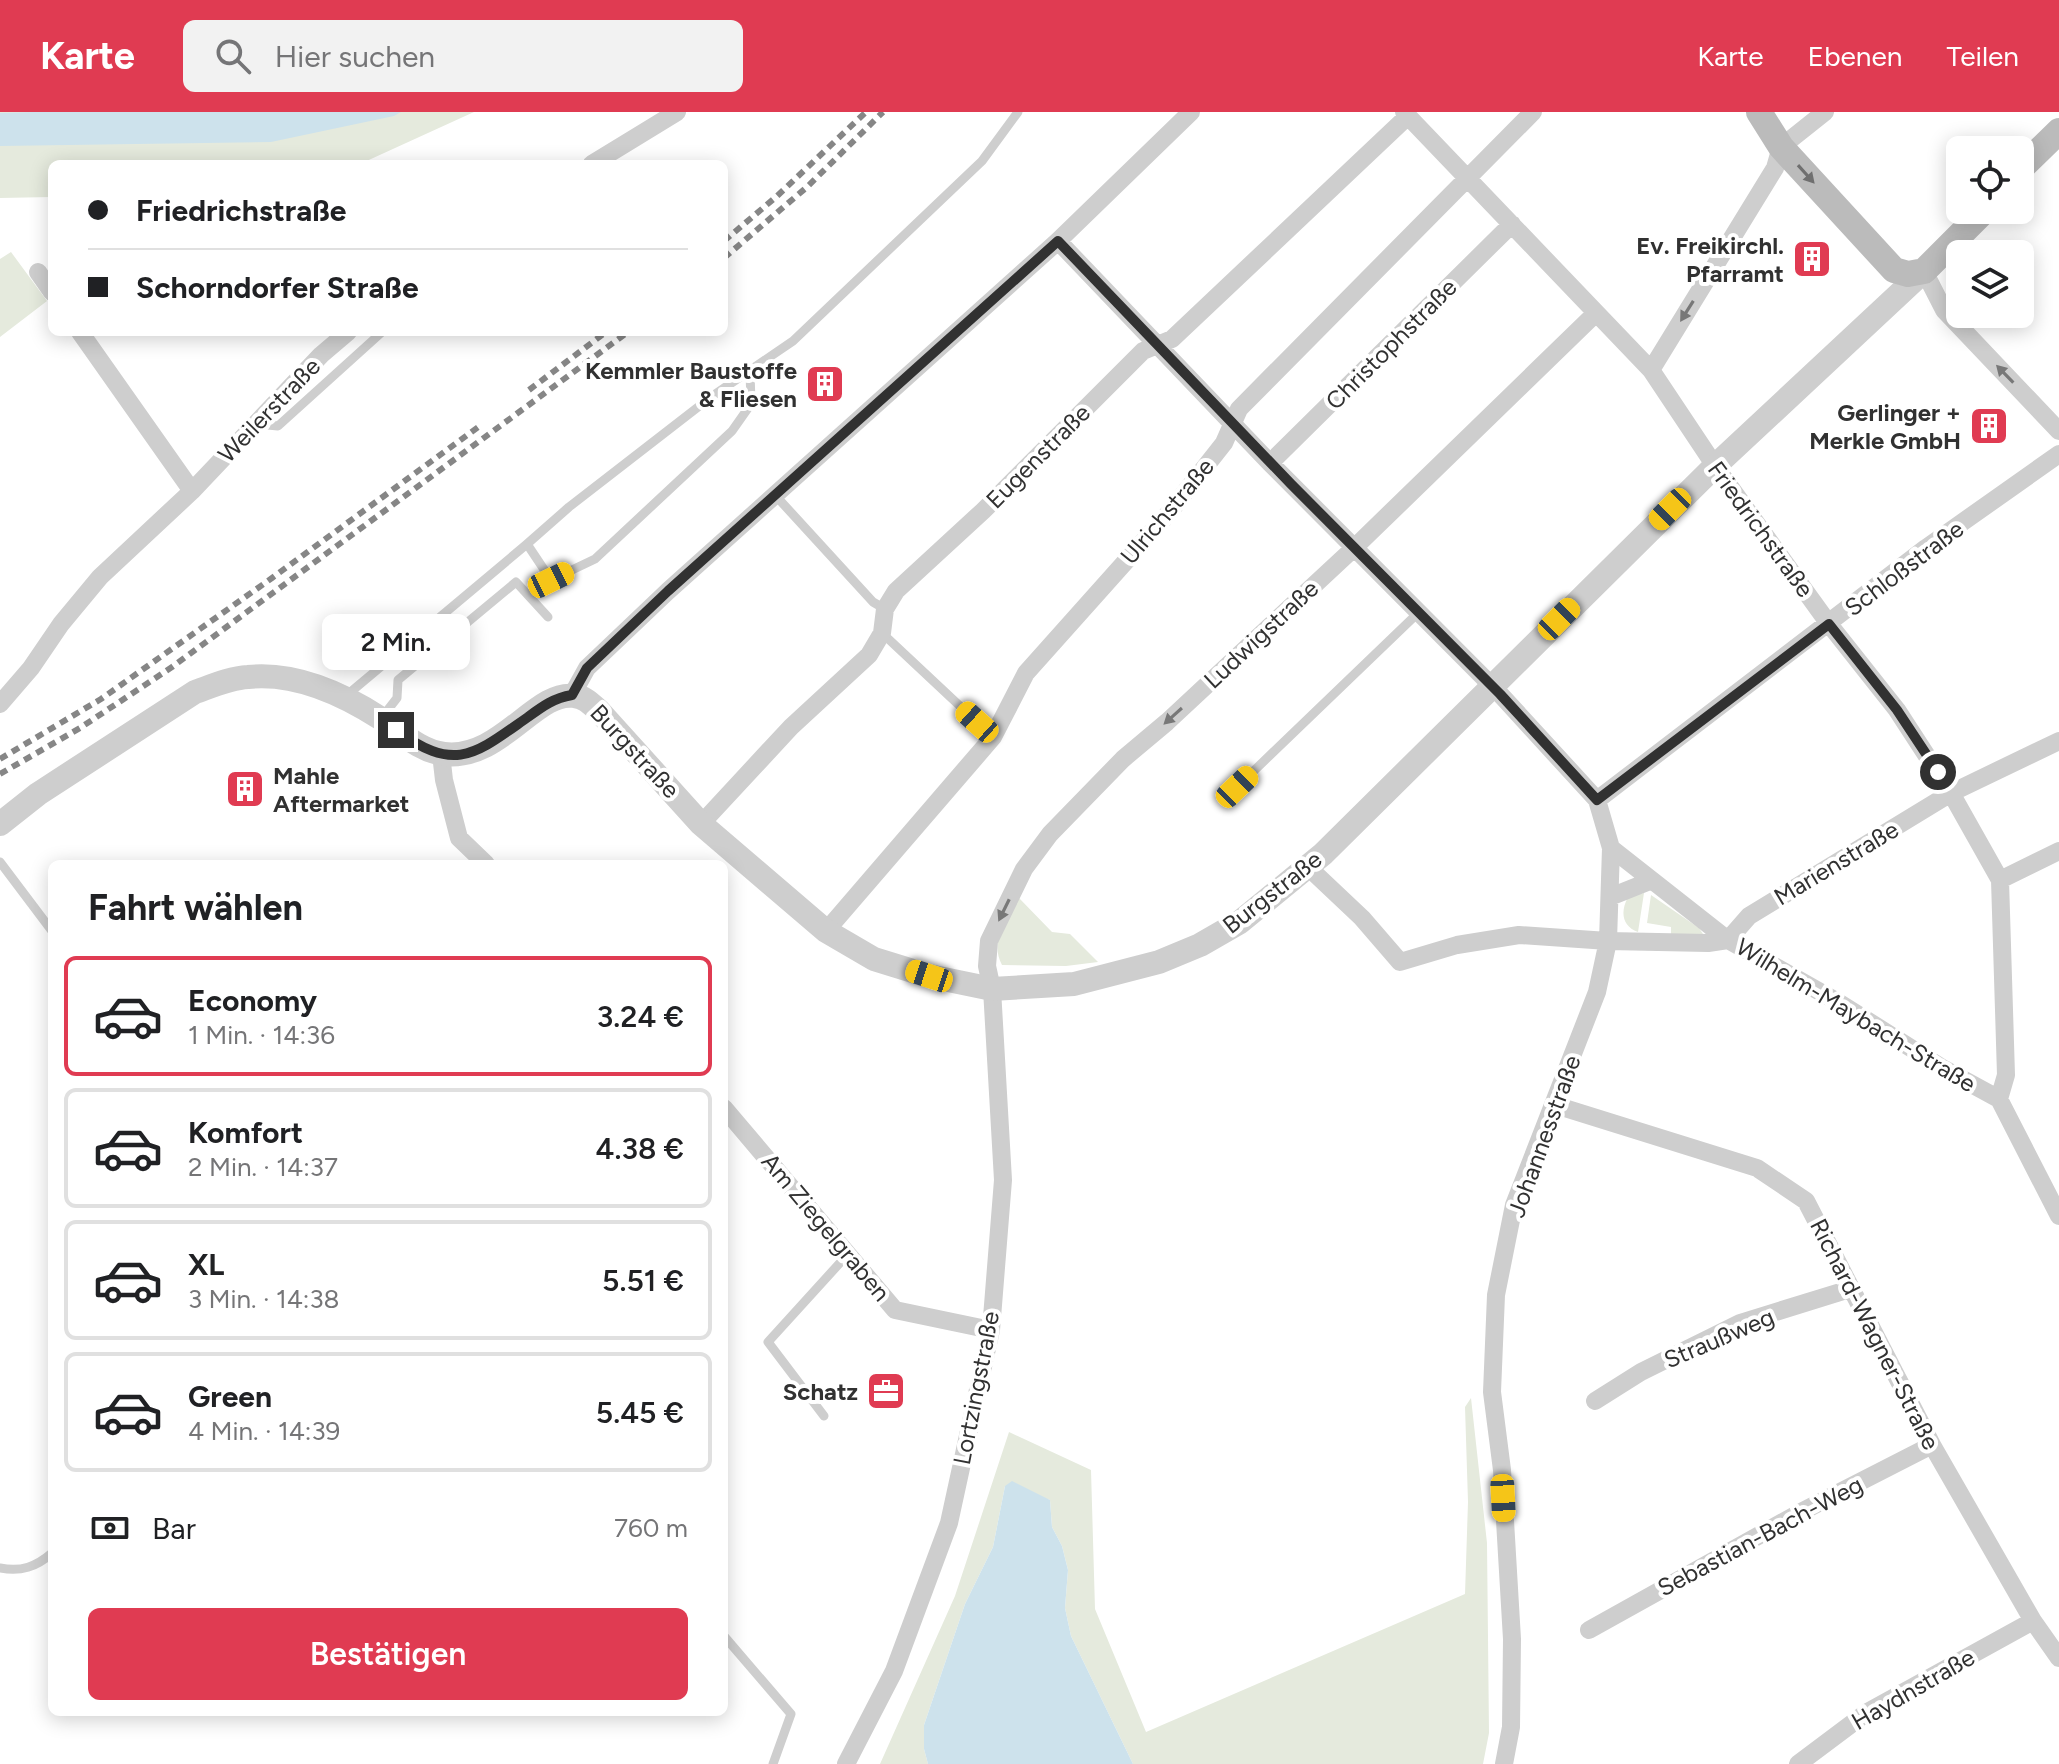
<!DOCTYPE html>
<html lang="de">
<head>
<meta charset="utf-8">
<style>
  :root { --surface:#fff; --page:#f2f2f2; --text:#202124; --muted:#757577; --line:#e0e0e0; --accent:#e03b52 }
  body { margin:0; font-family:Figtree,sans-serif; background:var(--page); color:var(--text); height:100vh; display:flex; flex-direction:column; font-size:30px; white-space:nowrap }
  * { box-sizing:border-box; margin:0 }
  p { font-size:26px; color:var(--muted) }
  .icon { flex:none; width:44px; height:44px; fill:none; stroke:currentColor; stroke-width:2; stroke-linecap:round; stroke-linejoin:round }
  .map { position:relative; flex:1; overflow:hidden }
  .drawer { position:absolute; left:48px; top:748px; width:680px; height:856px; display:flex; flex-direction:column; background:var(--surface); border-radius:12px; box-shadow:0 4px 20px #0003 }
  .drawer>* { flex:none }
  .top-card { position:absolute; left:48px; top:48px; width:680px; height:176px; border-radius:12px; box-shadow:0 4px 20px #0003; display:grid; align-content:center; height:176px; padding:0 40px; background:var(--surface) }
  .controls { position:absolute; left:1946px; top:24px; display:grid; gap:16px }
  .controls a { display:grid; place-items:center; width:88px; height:88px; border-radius:12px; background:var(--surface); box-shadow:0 4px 20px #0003; font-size:40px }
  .end { position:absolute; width:36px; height:36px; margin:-18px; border:10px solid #313131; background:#fff; box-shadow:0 0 0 4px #fff }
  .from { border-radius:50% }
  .bubble { position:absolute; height:56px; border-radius:12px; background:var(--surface); box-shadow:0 4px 20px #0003; font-size:26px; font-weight:600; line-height:56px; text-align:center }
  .car { position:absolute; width:24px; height:48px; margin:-24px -12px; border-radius:10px; box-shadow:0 0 6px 2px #0007; background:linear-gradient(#f5c518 24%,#345 0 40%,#f5c518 0 76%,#345 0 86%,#f5c518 0) }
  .top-card b { display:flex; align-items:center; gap:28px; height:76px; font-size:30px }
  .top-card b+b { border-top:2px solid var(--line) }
  .top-card i { width:20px; height:20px; background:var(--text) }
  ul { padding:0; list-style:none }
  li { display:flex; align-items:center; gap:24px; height:120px; margin:0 16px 12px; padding:0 24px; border:4px solid var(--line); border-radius:12px }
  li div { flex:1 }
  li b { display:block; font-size:30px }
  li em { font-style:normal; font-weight:600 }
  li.selected { border-color:var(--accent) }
  li>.icon { width:72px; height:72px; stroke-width:1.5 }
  h2 { padding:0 40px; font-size:36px; line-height:96px }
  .pay { display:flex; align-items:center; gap:20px; height:88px; padding:0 40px; font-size:30px }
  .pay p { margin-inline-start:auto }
  .action { display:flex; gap:16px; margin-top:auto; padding:16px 40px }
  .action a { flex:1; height:92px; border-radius:12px; background:var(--accent); color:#fff; font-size:32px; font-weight:600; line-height:92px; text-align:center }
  header { display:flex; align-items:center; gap:48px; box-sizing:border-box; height:112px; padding:0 40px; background:var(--accent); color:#fff }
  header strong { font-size:38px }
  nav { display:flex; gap:44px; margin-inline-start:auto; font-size:28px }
  .search { width:560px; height:72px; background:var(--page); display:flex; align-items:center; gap:20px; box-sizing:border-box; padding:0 28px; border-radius:12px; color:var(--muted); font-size:30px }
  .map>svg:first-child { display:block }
  .green { fill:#e5eadd }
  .water { fill:#cde2ec }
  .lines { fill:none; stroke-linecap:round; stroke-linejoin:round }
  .service { stroke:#cecece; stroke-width:9 }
  .minor { stroke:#cecece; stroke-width:18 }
  .tertiary { stroke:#cecece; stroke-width:24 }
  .secondary { stroke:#bbb; stroke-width:26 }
  .rail { stroke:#868686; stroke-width:6; stroke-dasharray:8 6; stroke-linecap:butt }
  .oneway { fill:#6f6f6f }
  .oneway2 { fill:#787878 }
  .route { stroke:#313131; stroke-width:10 }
  .labels { text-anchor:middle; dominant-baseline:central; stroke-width:8; stroke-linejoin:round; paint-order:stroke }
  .poi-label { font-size:24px; font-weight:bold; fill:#313131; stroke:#fff; text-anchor:end }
  .street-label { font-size:24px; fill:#313131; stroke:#fff }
</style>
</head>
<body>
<header>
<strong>Karte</strong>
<div class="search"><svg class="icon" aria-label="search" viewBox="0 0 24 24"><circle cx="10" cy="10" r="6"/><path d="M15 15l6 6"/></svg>Hier suchen</div>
<nav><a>Karte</a><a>Ebenen</a><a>Teilen</a></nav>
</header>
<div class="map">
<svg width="2059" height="1652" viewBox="0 0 2059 1652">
  <rect width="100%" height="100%" fill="#fff"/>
  <path class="green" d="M0,0H474L360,52H52V85L0,86Z
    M11,140L47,189L0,225V147Z
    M1644,781L1638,820C1622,814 1620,800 1628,785Z
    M1651,783L1699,816L1703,822L1701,824L1671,823V815L1647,811Z
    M1019,786L1052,820L1070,822L1098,850L1066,854L1002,853C989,829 1007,808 1019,786Z
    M1471,1286L1487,1431L1489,1621L1483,1652H1133L1071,1524L1065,1496L1068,1458L1062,1434L1052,1415L1050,1388L1005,1374L993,1435L965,1492L924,1613V1637L928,1652H880L955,1484L1009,1320L1091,1358L1095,1497L1146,1620L1465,1482L1468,1390L1465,1295Z"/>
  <path class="water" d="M33,0H401L394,4L271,30L0,34V1Z
    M1012,1369L1050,1388L1052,1415L1062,1434L1068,1458L1065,1496L1071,1524L1133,1652H928L924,1637V1613L965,1492L993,1435L1005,1374Z"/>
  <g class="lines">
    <path class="service" d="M750,259L751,292L732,319L595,447L551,468L527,432L569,395L711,285L793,229L982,49L1018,0
      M257,312L278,314L382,220
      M775,383L873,490L885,497
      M882,521L993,625
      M347,583L527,432
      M383,604L397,586L398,568L516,470L548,505
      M1237,675L1418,501
      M0,750L52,819
      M824,1304L768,1230L848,1142
      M0,1456C21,1460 36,1455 52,1441
      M724,1524L791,1602L773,1652"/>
    <path class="minor" d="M1404,0L1651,258L1715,354L1829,512L1897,598L1951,681L2000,768L2006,963L1999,987
      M592,52L677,0
      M1058,129L1270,351L1500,582L1597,688L1611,736L1608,829L1597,880L1514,1093L1496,1183L1492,1280L1502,1358L1512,1527L1511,1615L1504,1652
      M1924,159L1944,198L2059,319
      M38,160L52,180
      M80,220L192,379
      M1651,258L1775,56L1781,35L1825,0
      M1270,351L1512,112
      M572,583L587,556L668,479L1058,129L1191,0
      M0,592L31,556L61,512L100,465L192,379L321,243L348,220
      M441,642L444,668L459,726L486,752
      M1597,688L1926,436L2059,342
      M701,712L791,615L869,543L882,521L885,497L896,479L983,399L1143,239L1172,227L1408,4
      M1611,736L1728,828L1838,890L1944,957L1999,987L2059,1104
      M1308,755L1362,806L1400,850L1457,833L1519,823L1608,829L1708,831L1728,828L1749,804L1951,681L2059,629
      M2000,768L2059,739
      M1610,785L1650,769
      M826,819L993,625L1026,561L1168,402L1224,331L1239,297L1533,0
      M1555,993L1757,1056L1806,1089L1932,1333L2033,1509L2059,1546
      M724,996L895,1198L991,1218
      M1595,1289L1641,1260L1740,1211L1850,1177
      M1589,1518L1799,1401L1932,1333
      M846,1652L894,1559L949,1411L991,1218L1003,1068L992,877L987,854L989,829L1024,757L1050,722L1123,647L1167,610L1354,436L1596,201
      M1798,1652L1866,1601L2033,1509"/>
    <path class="tertiary" d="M0,712L38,682L195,580C212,574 230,566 248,565C295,560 341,581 380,606C400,619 419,639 444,642C500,649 536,578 574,584C585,585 591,592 599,599L701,712L826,819L874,847L929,864L992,877L1074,872L1159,850L1200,833L1240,810L1323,742L1715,354L1924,159"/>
    <path class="secondary" d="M1759,0L1781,35L1894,158L1908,162L1924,159L1985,98
      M2020,57L2059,19"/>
    <path class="rail" d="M724,129L776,85L866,0
      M724,146L807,75L883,0
      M529,278L606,220
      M0,647L101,587L272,466L481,313
      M0,662L80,616L172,555L628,220"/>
  </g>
  <defs><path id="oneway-solid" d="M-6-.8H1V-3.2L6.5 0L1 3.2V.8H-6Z" transform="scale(2)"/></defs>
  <use class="oneway" href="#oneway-solid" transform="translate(1806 62) rotate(48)"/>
  <g class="oneway2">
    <use href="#oneway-solid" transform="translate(1687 199) rotate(122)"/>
    <use href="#oneway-solid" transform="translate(2005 262) rotate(-134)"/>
    <use href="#oneway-solid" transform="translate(1173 604) rotate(138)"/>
    <use href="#oneway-solid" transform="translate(1004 798) rotate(116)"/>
  </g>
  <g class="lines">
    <path class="route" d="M396,618C456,662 475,642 528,605C543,594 554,586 572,583L587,556L668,479L1058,129L1291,372L1500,582L1597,688L1829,512L1897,598L1938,660"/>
  </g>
  <defs>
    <symbol id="building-square" viewBox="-11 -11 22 22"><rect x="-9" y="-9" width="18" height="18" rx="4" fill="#e03b52" stroke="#fff"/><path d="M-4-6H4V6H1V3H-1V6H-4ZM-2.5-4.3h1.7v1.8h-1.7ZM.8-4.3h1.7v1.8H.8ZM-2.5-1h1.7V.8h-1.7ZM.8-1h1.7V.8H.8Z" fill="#fff"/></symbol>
    <symbol id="office-square" viewBox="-11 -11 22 22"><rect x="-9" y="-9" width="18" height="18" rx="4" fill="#e03b52" stroke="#fff"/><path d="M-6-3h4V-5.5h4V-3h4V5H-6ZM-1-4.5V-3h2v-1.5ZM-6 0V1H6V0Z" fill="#fff"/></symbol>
  </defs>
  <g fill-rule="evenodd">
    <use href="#building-square" x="1790" y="125" width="44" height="44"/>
    <use href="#building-square" x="803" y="250" width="44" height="44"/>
    <use href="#building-square" x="1967" y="292" width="44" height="44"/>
    <use href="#building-square" x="223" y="655" width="44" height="44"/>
    <use href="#office-square" x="864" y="1257" width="44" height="44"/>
  </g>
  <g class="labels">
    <g class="poi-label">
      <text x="1784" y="133">Ev. Freikirchl.<tspan x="1784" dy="28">Pfarramt</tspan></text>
      <text x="797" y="258">Kemmler Baustoffe<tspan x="797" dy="28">&amp; Fliesen</tspan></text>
      <text x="1961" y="300">Gerlinger +<tspan x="1961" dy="28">Merkle GmbH</tspan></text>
      <text x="273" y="663" text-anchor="start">Mahle<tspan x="273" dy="28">Aftermarket</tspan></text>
      <text x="858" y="1279">Schatz</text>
    </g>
    <g class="street-label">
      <text transform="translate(1391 232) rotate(-45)">Christophstraße</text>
      <text transform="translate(269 298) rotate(-46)">Weilerstraße</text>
      <text transform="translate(1038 344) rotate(-45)">Eugenstraße</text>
      <text transform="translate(1167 399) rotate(-50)">Ulrichstraße</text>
      <text transform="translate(1761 417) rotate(54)">Friedrichstraße</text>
      <text transform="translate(1904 456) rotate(-37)">Schloßstraße</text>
      <text transform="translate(1261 522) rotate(-43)">Ludwigstraße</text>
      <text transform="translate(635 639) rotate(47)">Burgstraße</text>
      <text transform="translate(1836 751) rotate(-31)">Marienstraße</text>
      <text transform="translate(1272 780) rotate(-38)">Burgstraße</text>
      <text transform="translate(1856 903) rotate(31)">Wilhelm-Maybach-Straße</text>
      <text transform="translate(1544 1024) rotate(-70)">Johannesstraße</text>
      <text transform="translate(826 1115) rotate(50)">Am Ziegelgraben</text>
      <text transform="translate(1875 1222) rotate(63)">Richard-Wagner-Straße</text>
      <text transform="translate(1719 1226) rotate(-23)">Straußweg</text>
      <text transform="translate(976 1276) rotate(-79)">Lortzingstraße</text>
      <text transform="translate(1760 1424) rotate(-28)">Sebastian-Bach-Weg</text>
      <text transform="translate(1913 1577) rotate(-30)">Haydnstraße</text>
    </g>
  </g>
</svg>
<div class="controls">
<a><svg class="icon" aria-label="locate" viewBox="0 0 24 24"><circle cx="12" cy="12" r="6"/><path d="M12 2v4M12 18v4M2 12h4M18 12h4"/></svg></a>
<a><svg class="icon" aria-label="layers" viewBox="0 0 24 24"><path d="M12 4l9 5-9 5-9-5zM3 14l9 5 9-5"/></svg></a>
</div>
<i class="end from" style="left:1938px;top:660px"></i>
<i class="end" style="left:396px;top:618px"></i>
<div class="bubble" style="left:322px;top:502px;width:148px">2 Min.</div>
<i class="car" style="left:1670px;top:397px;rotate:225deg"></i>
<i class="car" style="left:551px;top:468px;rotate:64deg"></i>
<i class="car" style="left:1559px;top:507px;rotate:45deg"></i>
<i class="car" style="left:977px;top:610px;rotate:312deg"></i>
<i class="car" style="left:1237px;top:675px;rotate:46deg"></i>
<i class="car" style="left:929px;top:864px;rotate:288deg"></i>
<i class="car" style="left:1503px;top:1386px;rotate:177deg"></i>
<div class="top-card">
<b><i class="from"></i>Friedrichstraße</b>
<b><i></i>Schorndorfer Straße</b>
</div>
<section class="drawer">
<h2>Fahrt wählen</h2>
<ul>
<li class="selected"><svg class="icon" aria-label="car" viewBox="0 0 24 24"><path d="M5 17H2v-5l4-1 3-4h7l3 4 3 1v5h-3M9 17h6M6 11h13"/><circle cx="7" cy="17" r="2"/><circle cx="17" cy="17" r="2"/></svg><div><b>Economy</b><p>1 Min. · 14:36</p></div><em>3.24 €</em></li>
<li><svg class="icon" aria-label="car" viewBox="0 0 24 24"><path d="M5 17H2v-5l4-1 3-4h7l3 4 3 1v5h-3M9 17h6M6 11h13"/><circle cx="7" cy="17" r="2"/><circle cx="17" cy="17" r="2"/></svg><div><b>Komfort</b><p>2 Min. · 14:37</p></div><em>4.38 €</em></li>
<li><svg class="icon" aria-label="car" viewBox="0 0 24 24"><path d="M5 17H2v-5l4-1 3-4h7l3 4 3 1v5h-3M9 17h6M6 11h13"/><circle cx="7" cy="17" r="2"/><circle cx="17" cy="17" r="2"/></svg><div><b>XL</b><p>3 Min. · 14:38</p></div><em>5.51 €</em></li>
<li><svg class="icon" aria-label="car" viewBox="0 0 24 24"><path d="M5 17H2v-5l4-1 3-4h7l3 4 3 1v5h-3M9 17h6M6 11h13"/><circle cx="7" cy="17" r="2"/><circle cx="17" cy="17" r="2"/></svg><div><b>Green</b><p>4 Min. · 14:39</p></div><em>5.45 €</em></li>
</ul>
<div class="pay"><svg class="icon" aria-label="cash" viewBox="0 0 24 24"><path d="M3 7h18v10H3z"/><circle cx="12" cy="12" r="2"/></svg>Bar<p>760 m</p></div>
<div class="action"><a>Bestätigen</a></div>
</section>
</div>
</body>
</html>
